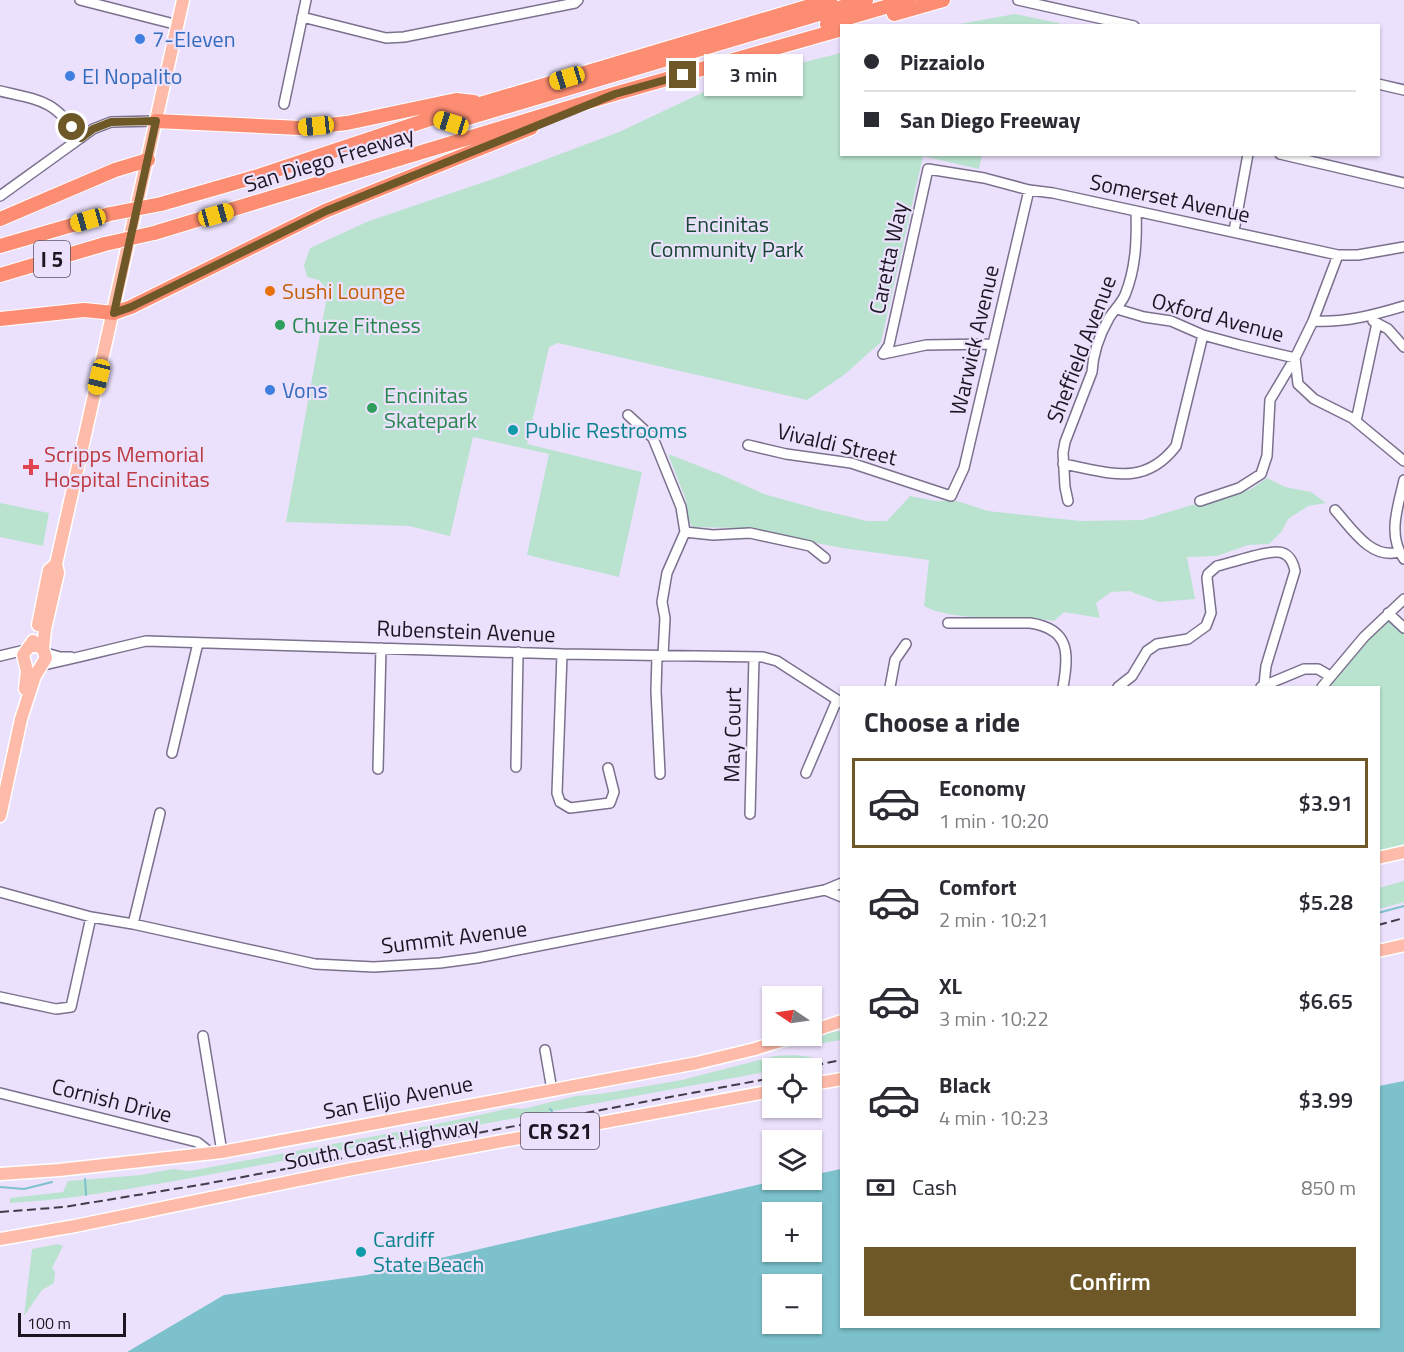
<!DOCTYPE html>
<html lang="en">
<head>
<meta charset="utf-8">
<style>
  :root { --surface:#fff; --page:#f2f2f3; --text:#2b2b33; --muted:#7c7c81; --line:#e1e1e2; --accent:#6e5828 }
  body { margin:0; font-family:"Titillium Web",sans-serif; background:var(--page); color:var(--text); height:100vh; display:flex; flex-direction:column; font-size:22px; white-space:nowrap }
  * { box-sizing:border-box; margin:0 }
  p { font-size:20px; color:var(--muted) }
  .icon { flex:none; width:33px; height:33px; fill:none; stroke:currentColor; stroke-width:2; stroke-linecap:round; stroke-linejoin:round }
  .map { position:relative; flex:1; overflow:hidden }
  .sheet { position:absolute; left:840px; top:686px; width:540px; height:642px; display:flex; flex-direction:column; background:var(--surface); border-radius:0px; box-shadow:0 2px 4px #0004 }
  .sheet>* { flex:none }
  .guide { position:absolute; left:840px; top:24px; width:540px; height:132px; border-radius:0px; box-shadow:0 2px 4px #0004; display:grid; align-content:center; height:132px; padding:0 24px; background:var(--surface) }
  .needle { width:39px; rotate:283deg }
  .fabs { position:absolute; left:762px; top:986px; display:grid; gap:12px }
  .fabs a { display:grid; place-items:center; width:60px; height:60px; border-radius:0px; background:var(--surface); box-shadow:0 2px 4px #0004; font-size:30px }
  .scale { position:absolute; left:18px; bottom:15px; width:108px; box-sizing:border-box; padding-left:6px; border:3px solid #1b1622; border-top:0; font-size:16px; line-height:21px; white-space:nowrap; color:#1b1622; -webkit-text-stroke:4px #ebe1fc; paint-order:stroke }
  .end { position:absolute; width:27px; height:27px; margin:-14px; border:8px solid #6e5828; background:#fff; box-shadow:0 0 0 3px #fff }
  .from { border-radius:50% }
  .bubble { position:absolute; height:42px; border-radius:0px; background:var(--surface); box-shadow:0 2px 4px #0004; font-size:20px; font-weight:600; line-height:42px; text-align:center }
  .car { position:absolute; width:18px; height:36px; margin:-18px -9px; border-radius:8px; box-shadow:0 0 4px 2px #0007; background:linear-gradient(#f5c518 24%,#345 0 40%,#f5c518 0 76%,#345 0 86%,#f5c518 0) }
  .guide b { display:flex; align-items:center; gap:21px; height:57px; font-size:22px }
  .guide b+b { border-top:2px solid var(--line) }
  .guide i { width:15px; height:15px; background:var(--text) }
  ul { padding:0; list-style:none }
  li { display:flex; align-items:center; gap:18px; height:90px; margin:0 12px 9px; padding:0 12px; border:3px solid transparent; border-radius:0px }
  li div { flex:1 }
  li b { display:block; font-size:22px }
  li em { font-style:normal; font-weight:600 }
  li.current { border-color:var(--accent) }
  li>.icon { width:54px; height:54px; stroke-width:1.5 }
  h2 { padding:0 24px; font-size:27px; line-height:72px }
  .pay { display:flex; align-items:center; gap:15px; height:66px; padding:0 24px; font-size:22px }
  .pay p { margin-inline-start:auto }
  .primary-button { display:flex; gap:12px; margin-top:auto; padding:12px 24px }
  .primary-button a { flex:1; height:69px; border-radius:0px; background:var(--accent); color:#fff; font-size:24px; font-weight:600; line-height:69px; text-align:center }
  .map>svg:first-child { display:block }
  .green { fill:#b9e3cf }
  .water { fill:#7cc1cb; fill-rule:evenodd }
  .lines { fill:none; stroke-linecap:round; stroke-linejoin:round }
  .stream { stroke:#7cc1cb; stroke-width:2 }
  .minor-casing { stroke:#7b708e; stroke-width:12 }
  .major-casing { stroke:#fff; stroke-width:15 }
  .highway-casing { stroke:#fff; stroke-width:16 }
  .minor { stroke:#fff; stroke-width:9 }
  .major { stroke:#febbaa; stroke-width:12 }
  .highway { stroke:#fd8d72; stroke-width:14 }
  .rail { stroke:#413b49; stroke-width:2; stroke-dasharray:9 4.5; stroke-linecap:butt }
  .highway-bridge-casing { stroke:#fff; stroke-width:16; stroke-linecap:butt }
  .highway-bridge { stroke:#fd8d72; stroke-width:14 }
  .route { stroke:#6e5828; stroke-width:8 }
  .shop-dot { fill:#3f7fe0; stroke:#ebe1fc; stroke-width:2 }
  .food-dot { fill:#e8710a; stroke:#ebe1fc; stroke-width:2 }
  .leisure-dot { fill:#2e9e5b; stroke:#ebe1fc; stroke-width:2 }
  .culture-dot { fill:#0f9aa8; stroke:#ebe1fc; stroke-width:2 }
  .health-dot { fill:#e0444e; stroke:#ebe1fc; stroke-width:2 }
  .labels { text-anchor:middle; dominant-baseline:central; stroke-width:4.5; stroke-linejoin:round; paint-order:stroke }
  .shield { fill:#ebe1fc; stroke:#595363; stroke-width:1.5 }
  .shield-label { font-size:21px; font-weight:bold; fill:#1b1622 }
  .shop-label { font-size:22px; fill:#366cbe; stroke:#ebe1fc; text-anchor:start }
  .street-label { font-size:22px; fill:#1b1622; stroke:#ebe1fc }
  .park-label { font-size:22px; fill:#174633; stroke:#ebe1fc }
  .food-label { font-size:22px; fill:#c56008; stroke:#ebe1fc; text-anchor:start }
  .leisure-label { font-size:22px; fill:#27864d; stroke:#ebe1fc; text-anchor:start }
  .culture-label { font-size:22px; fill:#0d838f; stroke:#ebe1fc; text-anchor:start }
  .health-label { font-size:22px; fill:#be3a42; stroke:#ebe1fc; text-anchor:start }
</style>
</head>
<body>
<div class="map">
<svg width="1404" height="1352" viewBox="0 0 1404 1352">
  <rect width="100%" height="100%" fill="#ebe1fc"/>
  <path class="green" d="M1015,14L1059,23V25H954Z
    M841,53L842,154L982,155L979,169L923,156L881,342L844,375L807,400L558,343L549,347L527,444L642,472L619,577L527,555L549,454L473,437L450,536L409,526L286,522L328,291L319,280L307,277L304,265L310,248L369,221L496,178L619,132L708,90L769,71Z
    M668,454L722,475L764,494L821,510L867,521H887L910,496L935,501H957L988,511L1042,517L1081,521L1142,520L1192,505L1219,500L1251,489L1267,478L1285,487L1311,492L1326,503L1308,506L1288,519L1282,531L1269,544L1248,545L1217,556L1187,557L1195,599L1159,602L1129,591L1111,592L1096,603L1100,618L1064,612L1054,621L1041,619C1009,617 951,621 924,606L929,560L842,548L740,528L692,527L688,518L686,500Z
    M0,503L49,513L43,546L0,537Z
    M1388,614L1404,628V852L1379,859L1378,687H1322Z
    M1404,881V902L1379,909V888Z
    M838,1031L841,1032V1040L816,1044V1040L828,1033Z
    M795,1055L811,1057L815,1062L785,1068H772L771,1071L169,1182C116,1191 64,1200 10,1203V1198L63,1192L68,1181L141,1175L173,1169L190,1171L428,1126L511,1108L523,1109L576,1096L600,1094L682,1080L775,1056Z
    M58,1244L63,1246L52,1268L55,1272L54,1283L42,1290L24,1316L32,1249Z"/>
  <path class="water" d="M1404,1081V1352H127L224,1295L367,1275L761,1184L790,1179H812V1175L841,1169L842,1326H1378L1379,1086ZM772,1212H812V1251H772ZM772,1284H812V1323H772Z"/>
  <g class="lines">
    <path class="stream" d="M1378,913L1404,906
      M550,1109L552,1111
      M85,1179L86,1195
      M0,1187L24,1189L52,1182"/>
    <defs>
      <path id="minor" d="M80,0L178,25
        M1018,0L1134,26
        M302,17L386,38L404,37L575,3L578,0
        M1378,84L1404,90
        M0,91C44,101 53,100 81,138
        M284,104L306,0
        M1280,154L1404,183
        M0,196L93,129L111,122L156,121
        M1234,231L1248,154
        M1117,309L1144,317L1171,321L1203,335L1240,345L1295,358L1298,384L1314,399L1352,418L1404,461
        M1313,321C1344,323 1374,315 1404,306
        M1373,321L1388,329L1404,347
        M883,354L889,345L928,169L984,178L1029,190L1053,193L1338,255H1358L1404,247
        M883,354L926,345L992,344
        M628,415L653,438L681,507L685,532L667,573L662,602L665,618L663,656
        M1356,421L1377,323
        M748,445L786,454L851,463L951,496L964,468L1029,190
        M1063,464C1108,472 1144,488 1176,446L1203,335
        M1404,480C1398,507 1387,535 1404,559
        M1068,501L1065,487L1063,453L1065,442L1092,372C1093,354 1100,334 1109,318C1114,310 1121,304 1125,295C1136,268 1137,239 1136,211
        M1200,501L1239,488L1261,474L1267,456L1270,400L1295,358L1313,321L1338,255
        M1335,510C1352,529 1371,560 1399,552
        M685,532L713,535L750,533L810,546L825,558
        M1388,613L1404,628
        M948,623H1030C1070,629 1069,653 1063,687
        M46,653L60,657H71
        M562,654L557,793L560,802L570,808L610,803L614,792L608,768
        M0,656L25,650
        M657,656L656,691L660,774
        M43,665C77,658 111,649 146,641L562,654L763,657L777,661L842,703
        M890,687L895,660L906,644
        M1118,687L1132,676L1147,651L1157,644L1188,639L1206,626L1211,613L1207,578L1208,574L1217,566C1231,563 1265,551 1277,552C1288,552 1293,561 1295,571L1266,666L1264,685
        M1261,687L1304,669H1318L1330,676
        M1322,687L1364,637L1404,599
        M172,753L198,643
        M516,767L518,652
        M378,769L381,648
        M806,773L837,700
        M750,814L754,657
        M825,890L842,897
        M0,892L91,917L133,924L315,964L374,967L440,963L477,958L825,890L842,883
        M133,924L160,813
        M0,997L56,1009L71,1007L91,917
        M203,1036L222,1152
        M545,1050L552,1090
        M0,1093L197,1142L211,1153"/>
      <path id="major" d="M38,625L49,570L56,564
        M43,649L45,629L58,573L56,564L183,0
        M25,689L27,671L23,655L33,641
        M0,816L21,719L35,676L46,658L43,649L37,646H31
        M1378,858L1404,852
        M1378,951L1404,945
        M812,1031L842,1021
        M812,1084L842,1079
        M0,1174L59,1170L222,1152L697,1063L755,1049L799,1035
        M0,1239L75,1226L347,1170L772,1091"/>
      <path id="highway" d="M894,14L943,0
        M827,24L909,0
        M433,118L451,123L866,0
        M156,121L300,128L347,123L456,100L474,102
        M161,204L255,177L433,118L830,0
        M0,219L115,170L148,160
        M154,233L614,94L842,29
        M0,246L110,214
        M0,275L105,244
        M0,319L84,310L114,313L131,307L325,211L531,128"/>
    </defs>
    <use href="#minor" class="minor-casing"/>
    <use href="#major" class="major-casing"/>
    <use href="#highway" class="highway-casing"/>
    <use href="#minor" class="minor"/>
    <use href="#major" class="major"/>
    <use href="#highway" class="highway"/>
    <path class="rail" d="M1378,925L1404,918
      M801,1068L842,1060
      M0,1212L64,1207L205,1184L772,1078"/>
    <defs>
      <path id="highway-bridge" d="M110,214L161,204
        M105,244L154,233"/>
    </defs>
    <use href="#highway-bridge" class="highway-bridge-casing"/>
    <use href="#highway-bridge" class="highway-bridge"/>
  </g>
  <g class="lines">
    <path class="route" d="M72,127L81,138L93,129L111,122L156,121L114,313L131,307L326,211L615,94L683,75"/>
  </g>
  <g class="shop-dot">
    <circle cx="140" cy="39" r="6"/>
    <circle cx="70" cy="76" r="6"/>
    <circle cx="270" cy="390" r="6"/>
  </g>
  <circle class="food-dot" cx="270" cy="291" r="6"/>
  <g class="leisure-dot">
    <circle cx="280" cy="325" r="6"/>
    <circle cx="372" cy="408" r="6"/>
  </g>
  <g class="culture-dot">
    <circle cx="513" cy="430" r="6"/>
    <circle cx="361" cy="1252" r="6"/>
  </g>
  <path class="health-dot" d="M28 458h6v6h6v6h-6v6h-6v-6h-6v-6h6z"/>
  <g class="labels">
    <g class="shield">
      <rect x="34" y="241" width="36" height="36" rx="4.5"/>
      <rect x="521" y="1113" width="78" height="36" rx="4.5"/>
    </g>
    <g class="shield-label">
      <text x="52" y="259">I 5</text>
      <text x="560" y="1131">CR S21</text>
    </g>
    <g class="shop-label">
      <text x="152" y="39">7-Eleven</text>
      <text x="82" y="76">El Nopalito</text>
      <text x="282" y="390">Vons</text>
    </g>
    <g class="street-label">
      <text transform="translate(329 159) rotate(-17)">San Diego Freeway</text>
      <text transform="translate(1170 198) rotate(12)">Somerset Avenue</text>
      <text transform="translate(888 258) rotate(-78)">Caretta Way</text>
      <text transform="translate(1218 317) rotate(15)">Oxford Avenue</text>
      <text transform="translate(974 340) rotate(-77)">Warwick Avenue</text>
      <text transform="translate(1081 349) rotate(-69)">Sheffield Avenue</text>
      <text transform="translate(837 444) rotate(13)">Vivaldi Street</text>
      <text transform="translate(466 631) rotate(2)">Rubenstein Avenue</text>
      <text transform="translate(732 735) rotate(-89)">May Court</text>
      <text transform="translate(454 937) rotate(-7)">Summit Avenue</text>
      <text transform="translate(398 1097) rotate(-11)">San Elijo Avenue</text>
      <text transform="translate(112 1100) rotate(14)">Cornish Drive</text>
      <text transform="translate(382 1143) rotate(-11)">South Coast Highway</text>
    </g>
    <g class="park-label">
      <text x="727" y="224">Encinitas<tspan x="727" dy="25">Community Park</tspan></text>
    </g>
    <g class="food-label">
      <text x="282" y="291">Sushi Lounge</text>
    </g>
    <g class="leisure-label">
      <text x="292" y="325">Chuze Fitness</text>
      <text x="384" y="395">Encinitas<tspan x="384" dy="25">Skatepark</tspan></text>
    </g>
    <g class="culture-label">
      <text x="525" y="430">Public Restrooms</text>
      <text x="373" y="1239">Cardiff<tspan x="373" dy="25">State Beach</tspan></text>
    </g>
    <g class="health-label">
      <text x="44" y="454">Scripps Memorial<tspan x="44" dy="25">Hospital Encinitas</tspan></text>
    </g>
  </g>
</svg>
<div class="fabs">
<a><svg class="needle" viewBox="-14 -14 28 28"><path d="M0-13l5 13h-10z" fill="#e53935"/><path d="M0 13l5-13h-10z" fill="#7c7c81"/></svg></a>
<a><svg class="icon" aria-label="locate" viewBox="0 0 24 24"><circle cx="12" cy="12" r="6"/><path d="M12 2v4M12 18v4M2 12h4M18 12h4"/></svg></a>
<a><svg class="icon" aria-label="layers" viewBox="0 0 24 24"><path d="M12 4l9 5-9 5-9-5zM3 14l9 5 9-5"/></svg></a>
<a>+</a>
<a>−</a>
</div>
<div class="scale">100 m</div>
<i class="end from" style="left:72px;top:127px"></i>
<i class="end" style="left:683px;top:75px"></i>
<div class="bubble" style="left:704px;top:54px;width:99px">3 min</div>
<i class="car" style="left:567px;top:78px;rotate:253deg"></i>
<i class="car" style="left:451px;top:123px;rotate:287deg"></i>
<i class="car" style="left:316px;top:126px;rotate:264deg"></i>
<i class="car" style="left:216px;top:215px;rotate:74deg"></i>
<i class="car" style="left:88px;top:220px;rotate:254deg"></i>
<i class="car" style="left:99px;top:377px;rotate:194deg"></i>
<div class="guide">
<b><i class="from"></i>Pizzaiolo</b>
<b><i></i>San Diego Freeway</b>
</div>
<section class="sheet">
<h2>Choose a ride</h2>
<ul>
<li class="current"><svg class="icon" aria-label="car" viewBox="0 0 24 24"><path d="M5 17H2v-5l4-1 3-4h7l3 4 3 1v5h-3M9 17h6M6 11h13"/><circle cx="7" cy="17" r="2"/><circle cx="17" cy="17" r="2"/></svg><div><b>Economy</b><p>1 min · 10:20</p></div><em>$3.91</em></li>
<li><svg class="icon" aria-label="car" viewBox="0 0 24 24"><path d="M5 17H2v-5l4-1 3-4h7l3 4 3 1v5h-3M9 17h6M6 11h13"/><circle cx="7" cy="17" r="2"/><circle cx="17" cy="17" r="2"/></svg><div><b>Comfort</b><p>2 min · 10:21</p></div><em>$5.28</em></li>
<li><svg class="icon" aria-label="car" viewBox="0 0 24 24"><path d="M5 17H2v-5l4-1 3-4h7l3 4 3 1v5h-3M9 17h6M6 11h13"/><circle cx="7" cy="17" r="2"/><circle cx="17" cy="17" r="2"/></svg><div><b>XL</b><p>3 min · 10:22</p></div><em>$6.65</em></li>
<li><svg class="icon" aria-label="car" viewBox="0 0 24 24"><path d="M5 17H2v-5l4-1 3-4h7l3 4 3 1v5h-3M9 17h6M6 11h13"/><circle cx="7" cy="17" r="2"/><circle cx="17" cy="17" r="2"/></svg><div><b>Black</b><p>4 min · 10:23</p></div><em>$3.99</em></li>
</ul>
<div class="pay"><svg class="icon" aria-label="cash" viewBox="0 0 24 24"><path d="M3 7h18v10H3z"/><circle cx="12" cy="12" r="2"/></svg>Cash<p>850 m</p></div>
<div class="primary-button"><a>Confirm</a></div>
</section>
</div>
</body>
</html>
